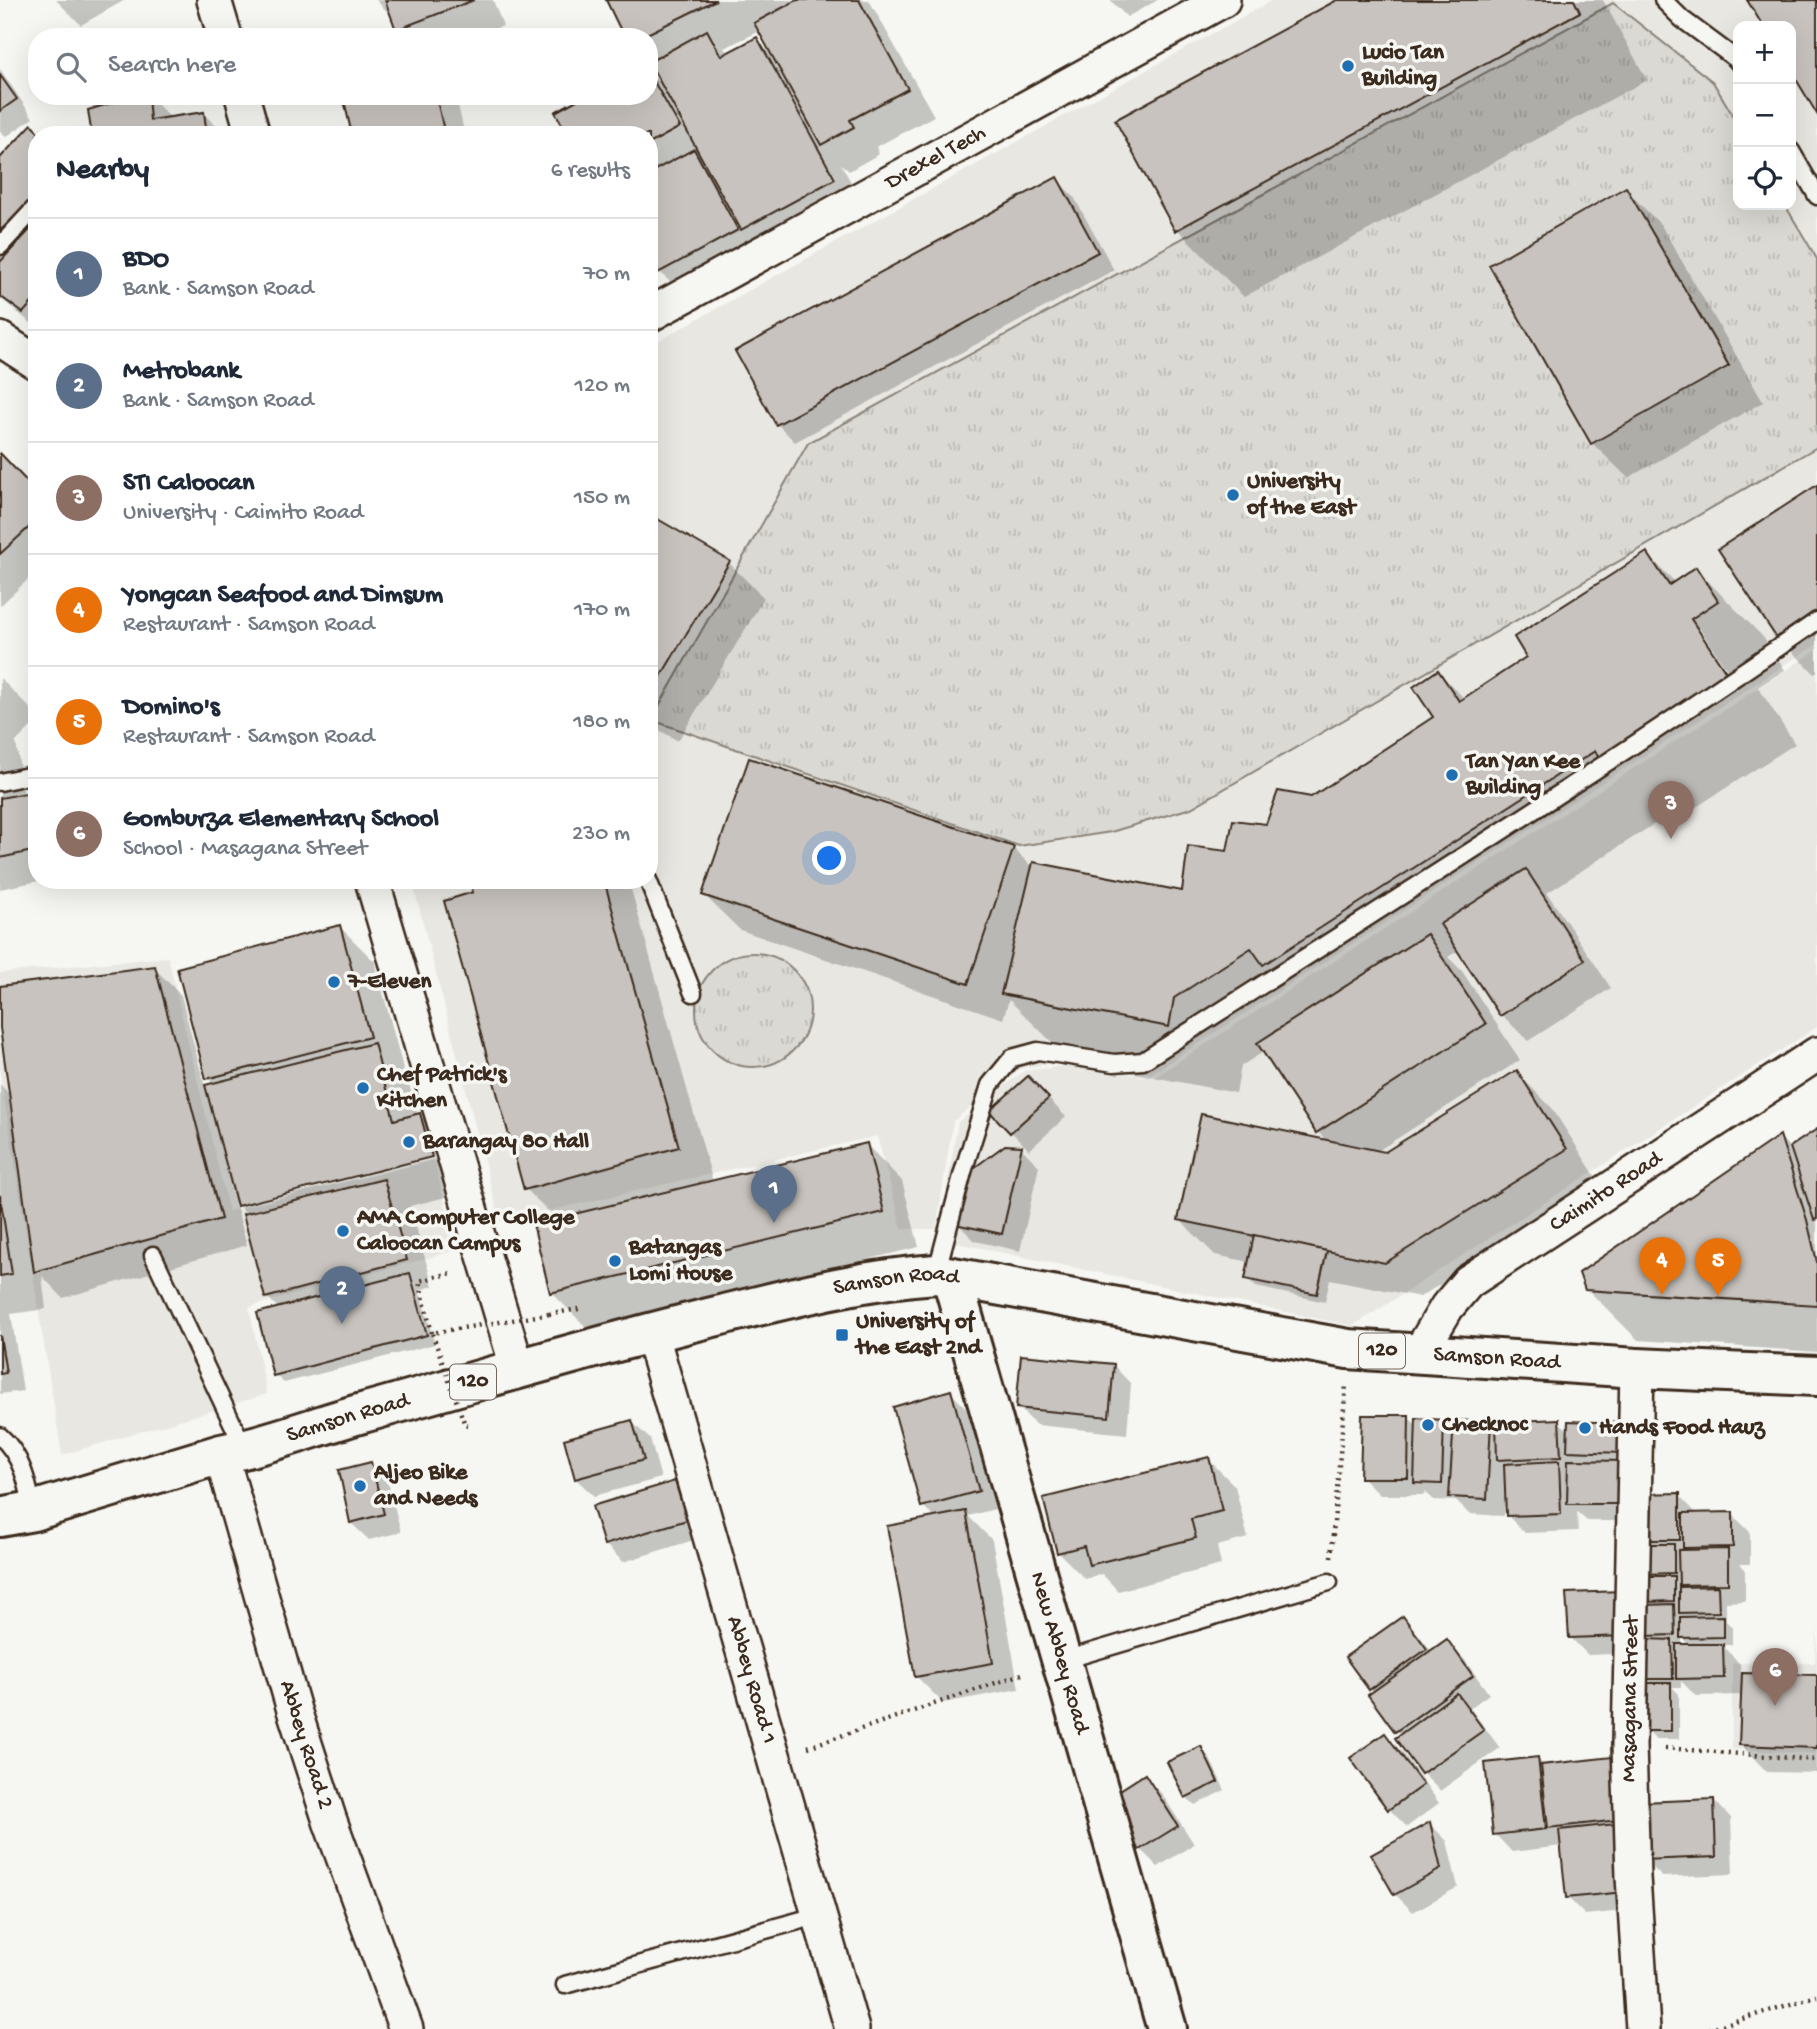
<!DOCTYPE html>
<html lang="en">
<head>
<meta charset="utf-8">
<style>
  :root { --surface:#fff; --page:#f2f2f3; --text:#1f2937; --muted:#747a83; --line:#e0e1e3; --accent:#111827 }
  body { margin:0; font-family:"Gochi Hand",sans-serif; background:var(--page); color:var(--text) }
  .controls { position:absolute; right:21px; top:21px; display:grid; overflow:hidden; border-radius:14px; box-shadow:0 7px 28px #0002 }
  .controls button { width:63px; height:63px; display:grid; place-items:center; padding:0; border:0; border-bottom:2px solid var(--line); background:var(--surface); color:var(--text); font:35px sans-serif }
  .you { position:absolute; left:830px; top:859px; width:24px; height:24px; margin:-18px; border:5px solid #fff; border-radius:50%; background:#1a73e8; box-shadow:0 0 0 10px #1a73e833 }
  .badge { display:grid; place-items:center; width:46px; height:46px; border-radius:50%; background:var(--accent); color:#fff; font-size:23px; font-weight:700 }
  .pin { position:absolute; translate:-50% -58px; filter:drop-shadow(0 2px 4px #0008) }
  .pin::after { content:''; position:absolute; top:37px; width:24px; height:21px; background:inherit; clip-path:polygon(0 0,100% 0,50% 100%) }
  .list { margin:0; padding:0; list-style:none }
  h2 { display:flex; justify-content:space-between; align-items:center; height:91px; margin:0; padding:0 28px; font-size:30px }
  h2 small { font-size:23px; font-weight:400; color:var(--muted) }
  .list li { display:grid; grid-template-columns:46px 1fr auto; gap:21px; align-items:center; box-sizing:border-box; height:112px; padding:0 28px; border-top:2px solid var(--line) }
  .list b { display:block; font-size:26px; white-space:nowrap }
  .list p { margin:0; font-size:23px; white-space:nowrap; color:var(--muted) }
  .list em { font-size:23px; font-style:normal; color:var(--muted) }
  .icon { flex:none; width:38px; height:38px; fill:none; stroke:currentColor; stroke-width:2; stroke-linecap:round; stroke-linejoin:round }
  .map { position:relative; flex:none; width:1817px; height:2029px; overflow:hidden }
  .search { position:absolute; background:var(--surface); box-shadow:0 7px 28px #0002; left:28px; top:28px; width:630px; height:77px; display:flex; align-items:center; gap:18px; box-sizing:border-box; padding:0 24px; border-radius:28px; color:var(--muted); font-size:26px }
  .panel { position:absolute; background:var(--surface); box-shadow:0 7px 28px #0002; left:28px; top:126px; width:630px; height:763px; border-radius:28px }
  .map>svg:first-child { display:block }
</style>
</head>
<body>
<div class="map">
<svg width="1817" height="2029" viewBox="0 0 1817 2029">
  <defs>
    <pattern id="grass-tufts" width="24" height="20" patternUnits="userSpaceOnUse" patternTransform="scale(1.75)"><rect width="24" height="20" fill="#dad9d3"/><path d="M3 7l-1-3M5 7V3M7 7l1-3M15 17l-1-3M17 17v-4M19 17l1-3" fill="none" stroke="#bcbab5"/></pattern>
  </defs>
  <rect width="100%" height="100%" fill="#f6f6f2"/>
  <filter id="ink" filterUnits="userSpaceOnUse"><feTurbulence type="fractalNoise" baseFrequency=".0143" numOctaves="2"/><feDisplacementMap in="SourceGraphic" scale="14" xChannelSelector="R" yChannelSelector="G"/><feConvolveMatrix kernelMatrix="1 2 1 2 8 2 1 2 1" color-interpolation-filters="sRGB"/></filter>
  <g filter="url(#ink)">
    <g fill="#e8e7e2" fill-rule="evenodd">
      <path d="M1273 0H1817V644L1151 1074 1076 1060 1021 1068 953 1121 936 1229H902L877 1136 500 1222 412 880H649V346ZM1738 26H1791V205H1738Z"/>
      <polygon points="1817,650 1817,1027 1353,1326 938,1239 958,1122 1024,1071 1076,1065 1153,1078"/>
      <polygon points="168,957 229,1211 434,1160 457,1250 249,1307 267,1394 62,1455 0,1073 0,973"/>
      <polygon points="1817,1627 1817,1754 1732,1749 1732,1663 1815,1663"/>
    </g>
    <g fill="url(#grass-tufts)" stroke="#8a8278" stroke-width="2">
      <polygon points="1613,3 1713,82 1738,124 1738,205 1785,205 1817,259 1817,447 1191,808 1111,832 1019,846 651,720 808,443"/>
      <circle cx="753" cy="1010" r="57"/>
    </g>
    <g fill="#0003" fill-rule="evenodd">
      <polygon points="56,0 125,0 81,25"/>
      <polygon points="376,0 493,0 503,26 474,37 405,37 398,29 393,18"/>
      <path d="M608 0H869L934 116 876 147 879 154 849 171 841 164 869 215 778 264 757 243 686 298 660 272 649 253V71L662 84 655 68 649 63V37H626ZM760 31 771 54 756 39 729 54 724 48Z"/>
      <polygon points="1110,0 1158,0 1127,17"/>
      <polygon points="1340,0 1603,0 1647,80 1244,297 1177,229"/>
      <polygon points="0,69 33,118 6,137 0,131"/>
      <polygon points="141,96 149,96 172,119 204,114 225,135 71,135 93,131"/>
      <polygon points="345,96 453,96 457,101 465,135 354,135"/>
      <polygon points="32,126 41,135 37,135 37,328 0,298 0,160"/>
      <polygon points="1056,179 1074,197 1114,270 795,442 777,424"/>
      <polygon points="1626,190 1661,225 1763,402 1628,478 1592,443"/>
      <polygon points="0,455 37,493 37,571 0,606"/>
      <polygon points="1817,487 1817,672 1815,674 1779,639"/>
      <polygon points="649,516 729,563 764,598 678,741 649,724"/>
      <path d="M1647 554 1675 582 1696 569 1763 637 1785 670 1758 687 1795 744 1668 825 1662 819 1547 893 1611 988 1528 1041 1502 1015 1459 950 1448 957 1462 971 1520 1060 1376 1152 1386 1154 1517 1073 1552 1108 1601 1185 1420 1297 1330 1279 1325 1302 1256 1287 1247 1278 1250 1262 1215 1255 1180 1220 1328 1142 1318 1132 1265 1051 1241 1066 1236 1093 1071 1061 1009 1000 1003 1019 740 930 704 895 750 761 1014 849 1033 868 1183 894 1228 853 1436 717 1438 672 1465 699 1529 657ZM1696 629H1700L1735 682 1732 684Z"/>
      <polygon points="0,678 37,715 37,721 16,742 24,795 37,792 37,880 44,880 0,889"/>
      <polygon points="471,880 622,880 631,889 713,1182 867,1145 902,1181 919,1247 587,1328 551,1292 557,1220 526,1189"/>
      <path d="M340 927 375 962 404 1072 402 1073 408 1080 418 1116 420 1115 455 1151 466 1192 410 1206 433 1286 419 1290 435 1344 284 1383 275 1375 279 1309 267 1297 248 1215 235 1202 247 1245 63 1298 42 1276 46 1309 11 1314 23 1391 0 1394V1084L11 1096 0 1015V988L154 968 181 995 205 1087 214 1084 208 1078ZM440 1153 441 1157 260 1202V1198Z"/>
      <polygon points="1046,1096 1066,1117 1029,1150 991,1111"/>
      <polygon points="1817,1131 1817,1352 1638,1340 1587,1289 1780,1137 1791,1149"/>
      <polygon points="1021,1148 1039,1166 1020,1251 975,1241 957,1223"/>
      <polygon points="1114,1366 1131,1384 1127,1434 1036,1425 1018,1407"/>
      <polygon points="950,1392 968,1410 995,1509 968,1516 992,1540 1019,1689 943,1703 916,1676 936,1519 923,1506"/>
      <path d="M1408 1417 1418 1427 1443 1421 1455 1433 1490 1424 1498 1432 1558 1421 1570 1432 1624 1424 1642 1495H1679L1697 1514H1732L1750 1532V1564H1740L1745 1569V1601L1726 1602V1621L1732 1627V1645H1722L1740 1664 1741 1675 1817 1677V1773L1767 1772 1741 1745 1743 1695 1696 1696 1681 1681V1687H1672L1679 1694V1739H1656L1647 1730 1654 1685 1648 1679 1653 1641 1647 1635 1652 1606 1647 1601 1641 1521H1587L1577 1512 1578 1531 1525 1533 1507 1515V1506H1504V1516L1469 1514 1456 1501 1434 1500 1425 1492V1495H1380L1362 1477ZM1682 1638 1690 1646H1682Z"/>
      <polygon points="632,1422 650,1439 661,1478 594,1496 576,1479"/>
      <polygon points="1208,1459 1235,1486 1248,1538 1217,1546 1221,1565 1118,1591 1102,1574 1085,1579 1058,1552"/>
      <polygon points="370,1464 388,1482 401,1532 369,1540 351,1523"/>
      <polygon points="674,1483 692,1500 703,1537 623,1562 605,1544"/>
      <polygon points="1568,1595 1642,1653 1588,1655 1570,1637"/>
      <polygon points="1403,1618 1420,1636 1432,1652 1446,1641 1464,1659 1489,1694 1470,1708 1500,1748 1440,1791 1422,1773 1397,1739 1401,1735 1397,1731 1374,1693 1348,1657"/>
      <polygon points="1385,1735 1403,1753 1439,1803 1407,1827 1389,1809"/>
      <polygon points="1200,1748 1209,1757 1225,1790 1195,1805 1186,1797"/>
      <polygon points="1538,1759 1545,1767 1642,1804 1714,1800 1731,1818 1733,1874 1662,1877 1644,1859 1641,1909 1585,1915 1568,1898 1562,1846 1512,1852 1495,1834"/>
      <polygon points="1144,1777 1162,1794 1194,1844 1158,1867 1140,1849"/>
      <polygon points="1430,1824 1447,1841 1458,1887 1413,1912 1395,1894"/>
    </g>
    <g fill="#c8c3be" stroke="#3b2a1e" stroke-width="2">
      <polygon points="385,0 474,0 396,30"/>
      <polygon points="606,0 716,0 641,37 624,37"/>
      <polygon points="797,0 859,0 908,89 850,120 854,127 821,145 754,23"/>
      <polygon points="1337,0 1574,0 1580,12 1175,231 1115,120"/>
      <polygon points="1747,0 1817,0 1817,114 1791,71 1791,26 1763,26"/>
      <polygon points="707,30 721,56 757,37 835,179 741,230 649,62"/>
      <polygon points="649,73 680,127 649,144 649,135 568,135 555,112 584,96 649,96"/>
      <polygon points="0,75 17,99 0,111"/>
      <polygon points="135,96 148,96 150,120 204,112 207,135 60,135 91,130 88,110"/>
      <polygon points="343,96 436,96 445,135 352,135"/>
      <polygon points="32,124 40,135 37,135 37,194 0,231 0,158"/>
      <polygon points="562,128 566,135 549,135"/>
      <polygon points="694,149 738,230 658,273 649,256 649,173"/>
      <polygon points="1057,177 1098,252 776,425 735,351"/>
      <polygon points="1626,187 1729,366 1591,444 1489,265"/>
      <polygon points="37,222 37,297 23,313 0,296 0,262"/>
      <polygon points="0,453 37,492 37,520 0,554"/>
      <polygon points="1817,485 1817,614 1778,640 1718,549"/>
      <polygon points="649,514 730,561 649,696"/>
      <polygon points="1647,552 1669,585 1696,567 1718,601 1691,619 1728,675 1599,758 1595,751 1263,965 1251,948 1174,998 1169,1027 1001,994 1033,862 1182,891 1188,846 1227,851 1233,820 1266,824 1278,791 1311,797 1433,717 1413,687 1438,670 1459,701 1526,657 1514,637"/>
      <polygon points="749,758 1014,847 968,984 702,895"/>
      <polygon points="37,791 37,850 0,858 0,798"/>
      <polygon points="1526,869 1585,960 1500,1016 1440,924"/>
      <polygon points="469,880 604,880 679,1147 524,1190 444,901 473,892"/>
      <polygon points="340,925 370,1037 206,1079 177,968"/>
      <polygon points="1427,934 1486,1024 1316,1133 1257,1043"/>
      <polygon points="155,966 221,1219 34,1272 0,1028 0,986"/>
      <polygon points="374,1043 394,1120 420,1113 432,1157 237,1206 205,1085"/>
      <polygon points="1517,1070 1567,1149 1385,1263 1178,1220 1201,1114 1385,1152"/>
      <polygon points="1028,1076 1049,1098 1010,1133 989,1111"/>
      <polygon points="1817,1129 1817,1219 1814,1220 1790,1147"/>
      <polygon points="1780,1135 1807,1220 1817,1262 1817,1305 1585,1290 1579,1273"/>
      <polygon points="867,1143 884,1212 550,1293 533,1224"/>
      <polygon points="1005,1145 1022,1146 1002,1234 955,1224 963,1176"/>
      <polygon points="384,1179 407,1260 265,1298 243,1214"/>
      <polygon points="0,1195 12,1274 0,1276"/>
      <polygon points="1254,1235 1327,1251 1317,1294 1245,1279"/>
      <polygon points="410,1273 427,1335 273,1376 257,1313"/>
      <polygon points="0,1335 6,1373 0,1374"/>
      <polygon points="1021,1355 1114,1364 1109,1417 1016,1408"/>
      <polygon points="951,1390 979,1491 921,1507 893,1407"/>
      <polygon points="1362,1415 1409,1415 1408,1478 1360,1478"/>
      <polygon points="1416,1418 1444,1420 1442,1484 1414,1483"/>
      <polygon points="1559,1419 1561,1457 1497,1460 1496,1422"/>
      <polygon points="632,1420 644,1460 575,1479 564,1439"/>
      <polygon points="1454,1420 1491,1422 1487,1499 1449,1497"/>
      <polygon points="1568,1421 1624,1423 1623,1453 1567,1451"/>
      <polygon points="1209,1457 1222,1511 1191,1519 1196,1538 1089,1565 1084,1546 1057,1553 1043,1498"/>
      <polygon points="1568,1460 1625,1461 1624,1504 1567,1504"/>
      <polygon points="1559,1461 1561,1514 1506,1516 1504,1464"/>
      <polygon points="371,1462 384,1514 350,1523 339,1470"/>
      <polygon points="675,1481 687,1520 604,1545 592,1506"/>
      <polygon points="1680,1493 1680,1540 1640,1540 1639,1494"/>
      <polygon points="966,1511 993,1663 915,1677 887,1526"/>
      <polygon points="1733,1512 1733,1547 1683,1548 1683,1513"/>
      <polygon points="1643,1544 1674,1544 1674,1573 1644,1574"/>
      <polygon points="1728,1549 1728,1584 1679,1585 1678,1550"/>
      <polygon points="1644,1576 1674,1576 1674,1601 1645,1602"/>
      <polygon points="1718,1586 1719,1612 1679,1613 1679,1587"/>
      <polygon points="1623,1591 1625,1636 1569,1638 1566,1593"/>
      <polygon points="1674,1604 1675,1635 1645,1636 1645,1605"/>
      <polygon points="1403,1616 1427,1649 1369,1690 1345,1657"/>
      <polygon points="1724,1616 1724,1637 1680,1638 1680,1617"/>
      <polygon points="1447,1639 1473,1676 1395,1732 1368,1695"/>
      <polygon points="1646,1639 1672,1640 1673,1679 1646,1679"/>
      <polygon points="1676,1644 1723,1644 1724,1678 1676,1679"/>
      <polygon points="1742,1673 1817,1675 1817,1748 1739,1745"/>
      <rect x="1645" y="1683" width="26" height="48"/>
      <polygon points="1457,1693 1484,1730 1421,1774 1395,1738"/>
      <polygon points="1385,1733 1423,1785 1388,1810 1350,1758"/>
      <polygon points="1201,1746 1218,1782 1185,1798 1167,1762"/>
      <polygon points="1621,1756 1628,1819 1548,1828 1541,1765"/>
      <polygon points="1538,1757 1546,1829 1493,1835 1485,1763"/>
      <polygon points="1145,1774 1178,1826 1139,1850 1130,1837 1117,1792"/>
      <polygon points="1714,1799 1716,1857 1643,1860 1641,1802"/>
      <polygon points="1430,1822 1441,1869 1394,1895 1371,1855"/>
      <polygon points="1616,1824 1624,1892 1566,1898 1559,1830"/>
    </g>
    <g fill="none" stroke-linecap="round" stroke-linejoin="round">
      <g stroke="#3b2a1e" stroke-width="21">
        <g id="lane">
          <polyline points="1663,0 1682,19 1736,59 1738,62"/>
          <polyline points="1791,151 1817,196"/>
          <polyline points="0,246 37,206"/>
          <polyline points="0,782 37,774"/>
          <polyline points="648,880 693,993"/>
          <polyline points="153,1255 245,1450"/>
          <path d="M936 1274 963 1172 990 1085 1012 1058 1038 1051 1114 1063 1143 1061C1369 916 1596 774 1817 621"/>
          <path d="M0 1436C22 1455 28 1484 33 1511"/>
          <polyline points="1061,1661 1329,1582"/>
          <polyline points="565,1985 820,1915"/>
        </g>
      </g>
      <g stroke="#3b2a1e" stroke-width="38">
        <g id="street">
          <polyline points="214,0 225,37"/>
          <polyline points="242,96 253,135"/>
          <path id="s1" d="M649 315 1223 0"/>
          <polyline points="0,339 37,363"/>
          <polyline points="372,880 518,1370"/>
          <path id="s2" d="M651 1332 852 2029"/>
          <path id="s3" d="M1419 1354 1447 1307 1468 1282 1817 1054"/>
          <polyline points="1637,1368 1629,1745 1633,1877 1643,2029"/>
          <path id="s4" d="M221 1454 294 1710 330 1821 406 2029"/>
        </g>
      </g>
      <g stroke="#3b2a1e" stroke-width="44">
        <g id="secondary">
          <path id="s5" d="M952 1278 1167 2029"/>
        </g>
      </g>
      <g stroke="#3b2a1e" stroke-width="44">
        <g id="highway">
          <path id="s6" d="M0 1517 33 1511 221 1454C268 1445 313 1427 359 1414 478 1381 597 1345 717 1316 790 1298 862 1279 936 1274L1348 1349 1637 1368 1817 1376"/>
        </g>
      </g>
      <g stroke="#3b2a1e" stroke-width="4.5" stroke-dasharray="2 5" stroke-linecap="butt">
        <polyline points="549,1314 579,1309"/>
        <polyline points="432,1333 419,1281 452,1273"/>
        <polyline points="1331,1557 1346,1385"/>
        <polyline points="808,1747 1025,1673"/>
        <polyline points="1665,1748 1817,1760"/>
        <polyline points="1709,2029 1817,1996"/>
      </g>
      <use href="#lane" stroke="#f6f6f2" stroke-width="16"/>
      <use href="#street" stroke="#f6f6f2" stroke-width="33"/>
      <use href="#secondary" stroke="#f6f6f2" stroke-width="38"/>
      <use href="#highway" stroke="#f6f6f2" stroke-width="38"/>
      <polyline stroke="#3b2a1e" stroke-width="4.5" stroke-dasharray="2 5" stroke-linecap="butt" points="468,1425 465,1425 432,1333 549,1314"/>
    </g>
  </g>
  <g fill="#1f6fb2" stroke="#f6f6f2" stroke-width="2.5">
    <circle cx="1348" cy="66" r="7"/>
    <circle cx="1233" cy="495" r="7"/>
    <circle cx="1452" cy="775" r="7"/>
    <circle cx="334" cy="982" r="7"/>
    <circle cx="363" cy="1088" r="7"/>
    <circle cx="409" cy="1142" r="7"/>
    <circle cx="343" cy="1231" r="7"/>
    <circle cx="615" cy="1261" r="7"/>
    <rect x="835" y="1328" width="14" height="14" rx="3.5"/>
    <circle cx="1428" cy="1425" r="7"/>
    <circle cx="1585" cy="1428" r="7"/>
    <circle cx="360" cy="1486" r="7"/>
  </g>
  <g text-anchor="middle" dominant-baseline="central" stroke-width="7" stroke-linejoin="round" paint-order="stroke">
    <g fill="#f6f6f2" stroke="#73675e" stroke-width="2">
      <rect x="1359" y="1333.5" width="46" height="35" rx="5"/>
      <rect x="450" y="1364.5" width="46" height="35" rx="5"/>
    </g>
    <g font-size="21" font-weight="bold" fill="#3b2a1e">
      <text x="1382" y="1351">120</text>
      <text x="473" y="1382">120</text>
    </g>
    <g font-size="23" font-weight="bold" fill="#3b2a1e" stroke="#f6f6f2" text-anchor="start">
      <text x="1362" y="53">Lucio Tan<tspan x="1362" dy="26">Building</tspan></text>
      <text x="1247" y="482">University<tspan x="1247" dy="26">of the East</tspan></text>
      <text x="1466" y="762">Tan Yan Kee<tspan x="1466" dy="26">Building</tspan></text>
      <text x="348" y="982">7-Eleven</text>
      <text x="377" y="1075">Chef Patrick's<tspan x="377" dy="26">Kitchen</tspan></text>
      <text x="423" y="1142">Barangay 80 Hall</text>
      <text x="357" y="1218">AMA Computer College<tspan x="357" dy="26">Caloocan Campus</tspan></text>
      <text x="629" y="1248">Batangas<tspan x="629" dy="26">Lomi House</tspan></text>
      <text x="856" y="1322">University of<tspan x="856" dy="26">the East 2nd</tspan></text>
      <text x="1442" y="1425">Checknoc</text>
      <text x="1599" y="1428">Hands Food Hauz</text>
      <text x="374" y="1473">Aljeo Bike<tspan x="374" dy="26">and Needs</tspan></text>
    </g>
    <g font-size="23" fill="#3b2a1e" stroke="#f6f6f2">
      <text stroke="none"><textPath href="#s1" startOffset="327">Drexel Tech</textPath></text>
      <text stroke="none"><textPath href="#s3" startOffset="252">Caimito Road</textPath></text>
      <text stroke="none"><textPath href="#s6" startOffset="928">Samson Road</textPath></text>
      <text stroke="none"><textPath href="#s6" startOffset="1536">Samson Road</textPath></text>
      <text stroke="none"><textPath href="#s6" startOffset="362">Samson Road</textPath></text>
      <text stroke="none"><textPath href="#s5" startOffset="390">New Abbey Road</textPath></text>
      <text stroke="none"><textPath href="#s2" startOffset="362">Abbey Road 1</textPath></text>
      <text transform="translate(1631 1699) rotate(-89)">Masagana Street</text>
      <text stroke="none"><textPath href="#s4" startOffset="303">Abbey Road 2</textPath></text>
    </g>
  </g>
</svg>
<div class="controls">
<button>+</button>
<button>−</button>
<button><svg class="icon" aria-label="locate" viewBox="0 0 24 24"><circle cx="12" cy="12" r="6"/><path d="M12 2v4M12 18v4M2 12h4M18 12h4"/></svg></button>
</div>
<div class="you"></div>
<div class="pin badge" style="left:774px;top:1223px;background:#5c6f8a">1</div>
<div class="pin badge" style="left:342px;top:1324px;background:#5c6f8a">2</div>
<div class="pin badge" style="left:1671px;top:839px;background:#8d6e63">3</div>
<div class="pin badge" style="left:1662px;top:1295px;background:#e8710a">4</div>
<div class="pin badge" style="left:1718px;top:1296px;background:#e8710a">5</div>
<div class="pin badge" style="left:1775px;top:1706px;background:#8d6e63">6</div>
<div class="search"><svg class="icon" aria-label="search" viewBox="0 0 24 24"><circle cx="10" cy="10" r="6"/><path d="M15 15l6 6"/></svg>Search here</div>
<section class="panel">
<h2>Nearby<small>6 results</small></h2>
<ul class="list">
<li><span class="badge" style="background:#5c6f8a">1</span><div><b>BDO</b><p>Bank · Samson Road</p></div><em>70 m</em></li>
<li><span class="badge" style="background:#5c6f8a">2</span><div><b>Metrobank</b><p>Bank · Samson Road</p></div><em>120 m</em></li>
<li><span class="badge" style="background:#8d6e63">3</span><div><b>STI Caloocan</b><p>University · Caimito Road</p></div><em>150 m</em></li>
<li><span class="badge" style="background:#e8710a">4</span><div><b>Yongcan Seafood and Dimsum</b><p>Restaurant · Samson Road</p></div><em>170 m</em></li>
<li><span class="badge" style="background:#e8710a">5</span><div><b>Domino's</b><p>Restaurant · Samson Road</p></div><em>180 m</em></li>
<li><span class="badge" style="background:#8d6e63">6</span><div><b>Gomburza Elementary School</b><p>School · Masagana Street</p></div><em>230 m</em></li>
</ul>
</section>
</div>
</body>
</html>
